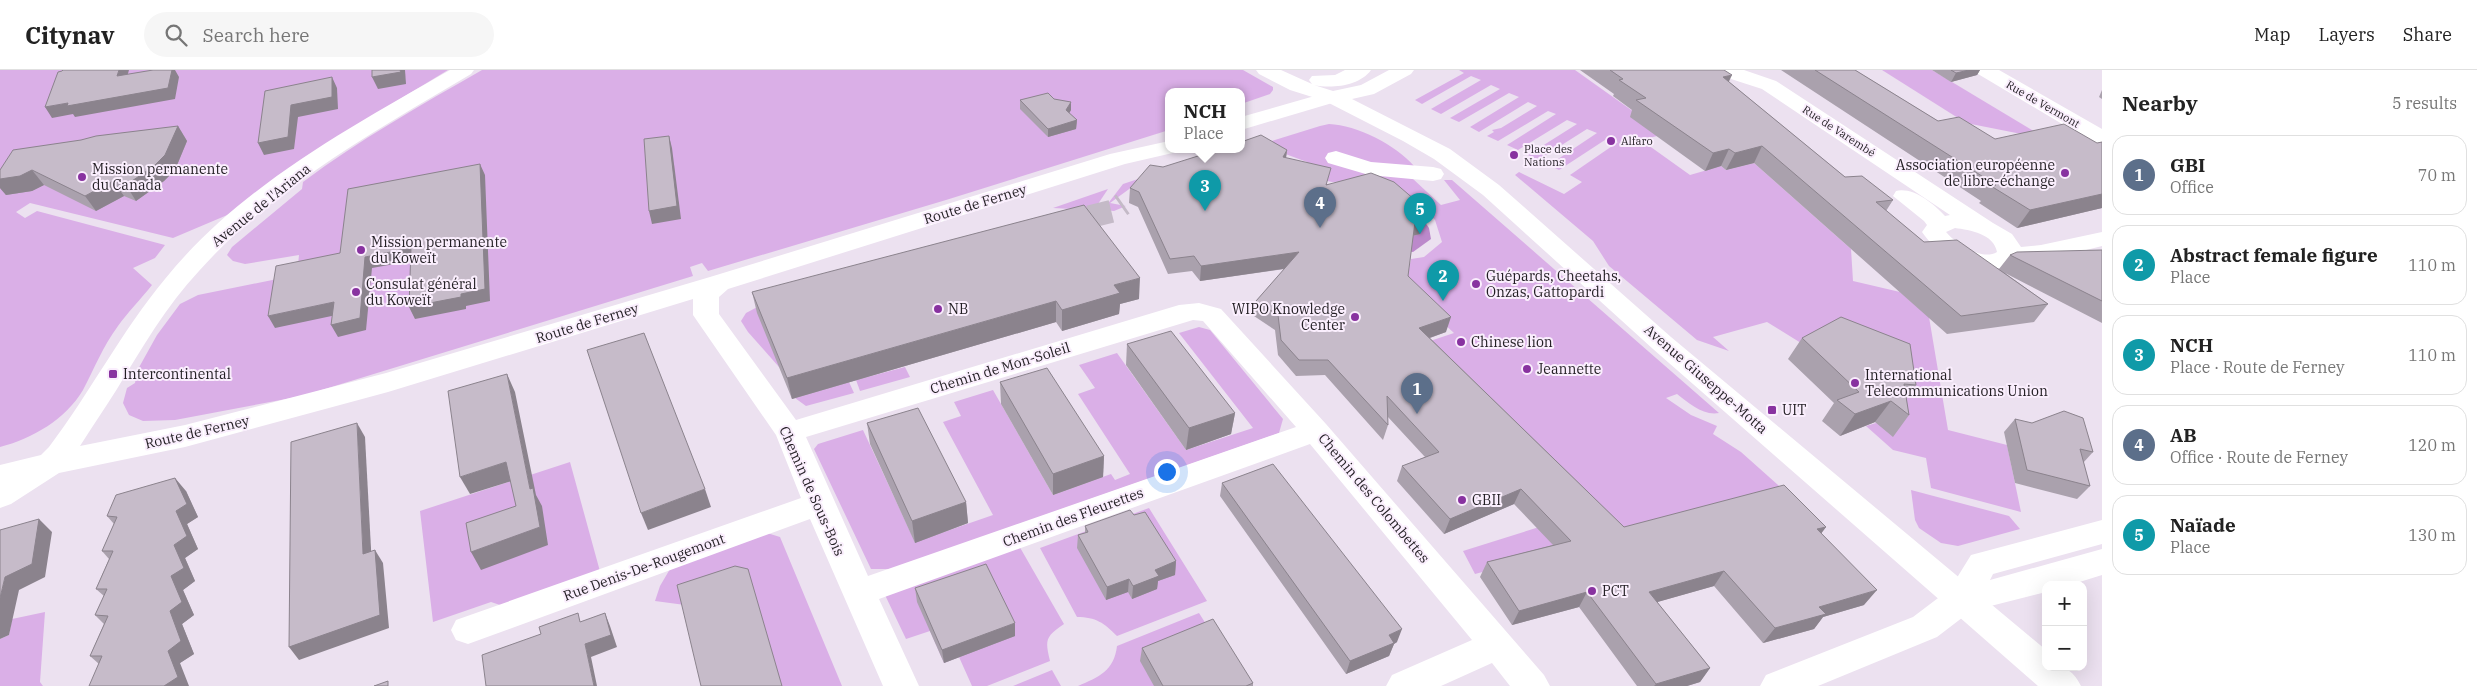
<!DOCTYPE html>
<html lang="en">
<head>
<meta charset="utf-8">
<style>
  :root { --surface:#fff; --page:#f6f6f6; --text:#222; --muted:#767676; --line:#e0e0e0; --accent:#b45309 }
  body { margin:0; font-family:"IBM Plex Serif",serif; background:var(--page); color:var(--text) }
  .controls { position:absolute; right:15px; bottom:15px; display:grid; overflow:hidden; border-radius:10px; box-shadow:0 5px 20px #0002 }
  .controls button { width:45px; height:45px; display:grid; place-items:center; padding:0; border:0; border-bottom:1px solid var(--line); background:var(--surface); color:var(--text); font:25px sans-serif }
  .you { position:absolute; left:1166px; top:401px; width:18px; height:18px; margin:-12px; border:4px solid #fff; border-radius:50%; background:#1a73e8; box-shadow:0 0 0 8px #1a73e833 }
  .badge { display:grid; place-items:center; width:32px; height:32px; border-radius:50%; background:var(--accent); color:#fff; font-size:16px; font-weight:700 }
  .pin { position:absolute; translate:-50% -41px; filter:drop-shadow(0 1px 2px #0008) }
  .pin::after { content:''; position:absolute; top:26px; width:18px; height:15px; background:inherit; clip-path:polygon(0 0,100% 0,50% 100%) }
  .popup { position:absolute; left:1165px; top:18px; width:80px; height:65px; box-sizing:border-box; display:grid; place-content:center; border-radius:10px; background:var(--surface); filter:drop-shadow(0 1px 4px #0005); font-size:16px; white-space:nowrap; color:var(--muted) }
  .popup b { font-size:19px; color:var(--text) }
  .popup::after { content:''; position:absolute; left:50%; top:100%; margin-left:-10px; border:10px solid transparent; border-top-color:var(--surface) }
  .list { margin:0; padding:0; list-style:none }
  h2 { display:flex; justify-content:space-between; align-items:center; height:65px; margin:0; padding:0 20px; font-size:21px }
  h2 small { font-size:16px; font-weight:400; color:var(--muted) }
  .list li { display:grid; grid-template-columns:32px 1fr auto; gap:15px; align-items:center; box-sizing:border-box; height:80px; margin:0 10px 10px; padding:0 10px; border:1px solid var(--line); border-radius:15px }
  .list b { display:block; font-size:19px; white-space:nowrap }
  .list p { margin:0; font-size:16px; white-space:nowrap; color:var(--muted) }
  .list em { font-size:16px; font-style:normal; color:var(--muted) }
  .icon { flex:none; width:28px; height:28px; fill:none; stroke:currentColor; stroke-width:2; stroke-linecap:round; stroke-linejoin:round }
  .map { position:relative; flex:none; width:2102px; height:616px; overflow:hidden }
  header { display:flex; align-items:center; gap:30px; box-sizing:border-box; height:70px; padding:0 25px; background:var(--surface); border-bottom:1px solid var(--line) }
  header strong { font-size:24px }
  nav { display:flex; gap:28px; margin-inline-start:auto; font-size:18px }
  .search { width:350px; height:45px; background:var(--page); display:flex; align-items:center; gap:12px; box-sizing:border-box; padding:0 18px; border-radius:28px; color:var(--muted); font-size:19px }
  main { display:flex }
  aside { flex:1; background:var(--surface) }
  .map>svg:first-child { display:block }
</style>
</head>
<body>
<header>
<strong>Citynav</strong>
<div class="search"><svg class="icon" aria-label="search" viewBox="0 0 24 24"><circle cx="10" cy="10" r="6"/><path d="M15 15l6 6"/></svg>Search here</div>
<nav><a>Map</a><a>Layers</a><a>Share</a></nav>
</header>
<main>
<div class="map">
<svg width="2102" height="616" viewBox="0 0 2102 616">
  <rect width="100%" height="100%" fill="#ece1f0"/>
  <g fill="#daafe7">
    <path d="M0 0H448L326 74 232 143 173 168 30 133 16 142 25 148 37 141 165 175 155 188 133 198 152 215C141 229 128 242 118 256 103 276 94 299 83 320 66 349 32 369 0 377Z"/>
    <path d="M482 0H1243L1273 17V20L1270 24 1241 34V22H1169V60L946 130 708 201 702 193 690 197 693 206 302 326 175 350 143 351 129 345 123 333 127 318 135 313 137 301 157 265 180 234 198 225 297 205 299 185 245 194 233 191 227 185 232 177 302 119 303 112C359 70 421 35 482 0Z"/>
    <polygon points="1459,0 1575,0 1665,64 1641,70 1690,105 1721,96 1726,100 1754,93 1851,179 1853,211 1900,222 1929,247 1948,360 2007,375 2021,442 1931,418 1926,388 1893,380 1866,356 1876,353 1809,278 1767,252 1713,267 1729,281 1697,270 1609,196 1593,171 1515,105 1519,102 1564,124 1582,112 1570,105 1618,72 1608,68 1559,100 1549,95 1597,63 1587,59 1538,90 1528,85 1577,54 1567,50 1518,80 1507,75 1556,44 1548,41 1498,71 1487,66 1494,62 1492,60 1501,58 1537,36 1528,32 1479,62 1470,57 1519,27 1509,23 1459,52 1450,48 1500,19 1491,15 1441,44 1431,39 1481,10 1471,6 1422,34 1415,30 1464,3"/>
    <polygon points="1882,0 1932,0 2047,69 1966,53"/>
    <path d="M1329 54C1357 55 1396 75 1414 96L1412 108 1441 135 1460 130 1444 110H1452L1719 343C1703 346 1689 333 1677 324L1666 328 1691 345 1717 356 1713 364 1741 382 1786 422 1475 504 1463 481 1552 453 1406 279 1454 263 1405 218 1411 189 1424 187 1442 172 1435 150 1419 132 1392 114 1366 111 1332 112 1309 107 1310 94 1307 92 1261 75 1175 101 1320 56Z"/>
    <polygon points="1147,106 1110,133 1126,136 1114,141 1103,140 1123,114"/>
    <polygon points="1108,119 1098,134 1089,140 1053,138"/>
    <polygon points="780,225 779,297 748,262 741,251 746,243"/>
    <polygon points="1199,257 1210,260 1283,349 1279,363 891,499 871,499 814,379 818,374 863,360 915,472 993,445 943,352 961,346 954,332 993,320 1053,425 1111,404 1115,410 1130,404 1078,324 1095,318 1079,295 1117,283 1186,380 1253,358 1179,263"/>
    <polygon points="905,297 910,307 860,321 856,310"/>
    <polygon points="849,312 854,323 806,336 795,328"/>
    <polygon points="570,392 601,505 509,538 491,532 433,552 420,441"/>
    <polygon points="1911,420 2009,446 2020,459 1958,476 1941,473 1919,458 1915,450"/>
    <path d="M1149 438 1207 531 1117 566C1104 553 1096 547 1077 547L1040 478Z"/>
    <polygon points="767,463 780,467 842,616 782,616 685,535 655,531 660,516 670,499"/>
    <path d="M1018 474 1064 554C1045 567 1045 570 1050 591L987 616H972L959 587 944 593 930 561 906 569 885 525Z"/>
    <polygon points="45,542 40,612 43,616 0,616 0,569 9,565 12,549"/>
    <path d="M1199 543 1211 562 1154 616H1078C1099 607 1114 601 1117 576Z"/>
    <polygon points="1052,600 1061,616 1013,616"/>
  </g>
  <polygon fill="#bc89cb" points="1413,135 1429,158 1431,169 1413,182 1399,180"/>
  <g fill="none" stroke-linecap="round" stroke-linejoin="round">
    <polyline stroke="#c4bac7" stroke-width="23" stroke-dasharray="23 11" stroke-linecap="butt" points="1056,155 1113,141 1123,134"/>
    <g fill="#fff" fill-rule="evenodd">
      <path d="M450 0H474L471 4C375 61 274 117 199 201 166 236 142 278 117 319 105 338 92 357 80 376L185 355 386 303 710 207 1110 84 1169 71V80H1178L1177 82 1125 94 728 219 719 227V244L796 350 1179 235 1199 233 1221 239 1326 354 1544 605 1550 616H1510L1492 593 1441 616H1386L1392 605 1472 570 1310 374 879 529 919 616H883L810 449 468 574 456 570 451 560 456 550 801 428 776 365 693 245V229L388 322 185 377 59 403 11 434 0 438V395L41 385 49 377C90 323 121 262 165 209 239 117 349 58 450 0ZM1193 250 1203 251 1296 357 868 506 806 367Z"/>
      <path d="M1720 0H1744L1776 11 1993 153 2012 164 2021 177 2041 175 2102 162V176C2082 181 2062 187 2042 190 2034 192 2023 190 2015 192 2008 195 2001 198 1994 199 1965 203 1937 184 1922 162L1927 155 1924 151 1893 126 1896 121C1913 117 1933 133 1945 146L1950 145 1762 19 1731 9ZM1955 158C1970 160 1994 164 1997 182 1982 191 1956 174 1946 162Z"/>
      <polygon points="1975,0 1999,0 2102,59 2102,74 2094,73 1978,4"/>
      <polygon points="1332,21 1339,23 1342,27 1339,31 1241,60 1241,47"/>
      <polygon points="1336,81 1371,92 1433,97 1441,99 1444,104 1441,109 1433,111 1369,105 1328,93 1325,88 1328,83"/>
      <polygon points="2102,450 2102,474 1993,504 1990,510 2102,479 2102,505 2070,515 2046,515 2046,522 1971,541 1937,567 1818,616 1760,616 1766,605 1913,547 1950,519 1971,485"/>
    </g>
    <path fill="#fff" fill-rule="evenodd" d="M1256 0H1281L1312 14 1309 10 1312 6 1335 5 1345 0H1371C1360 16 1331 19 1314 15L1333 21 1361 15 1389 0H1414L1411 4 1374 24 1352 29 1450 79 1499 115 1671 267 2046 580V597C2064 597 2072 598 2081 616H2038L1653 279 1483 125 1434 89 1403 71 1325 31 1290 20 1259 4Z"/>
  </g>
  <g fill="#aaa1ad">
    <polygon points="1580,0 1724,0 1729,12 1845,107 1893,130 1886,141 1924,172 1999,199 2010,185 2102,180 2102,253 2005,203 2048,234 2034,252 1947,264 1754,93 1726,100 1721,96 1705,101 1630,47 1632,40 1613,26 1614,24"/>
    <polygon points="1781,0 1855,0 1938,51 1995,69 2097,73 2102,72 2102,138 2017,158 1979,133 1981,131"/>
    <polygon points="1932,0 1980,0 1977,5 1951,12"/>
    <polygon points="2102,20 2102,29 2099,27"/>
    <polygon points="1054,29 1071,40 1069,43 1077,50 1076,59 1048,67 1020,39 1020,30"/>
    <polygon points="178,56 187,71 175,100 164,111 136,131 124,126 96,141 44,115 32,121 6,125 0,118 0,100"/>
    <polygon points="1287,80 1286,88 1327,114 1424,149 1420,164 1413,166 1408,206 1446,262 1430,268 1624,457 1826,457 1821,463 1864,535 1823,547 1814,559 1763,573 1714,516 1657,532 1710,598 1700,612 1687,616 1637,616 1579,537 1512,555 1480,507 1487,492 1553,475 1514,434 1444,464 1397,411 1402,396 1425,387 1388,347 1388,355 1383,370 1325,305 1296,306 1278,285 1275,260 1254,246 1256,231 1285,199 1200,211 1192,201 1168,204 1138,137 1129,133 1130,118"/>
    <polygon points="752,222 1139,229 1120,234 1119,244 1062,261 1056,252 792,329 757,243"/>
    <polygon points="1802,268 1916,315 1906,329 1909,345 1893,367 1875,352 1840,366 1822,351 1834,333 1788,289"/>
    <polygon points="1127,274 1235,343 1231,364 1186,380 1126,295"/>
    <polygon points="1000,312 1104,386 1103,407 1053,425 1001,334"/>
    <polygon points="2015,349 2093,382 2083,393 2090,416 2077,429 2015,413 2004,362"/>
    <polygon points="867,353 966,432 968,453 915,473 870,374"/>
    <polygon points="1222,413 1397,572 1394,574 1389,586 1346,604 1220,426"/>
    <polygon points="186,421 198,447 187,454 198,479 185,488 195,511 183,520 194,545 182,554 194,584 180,593 99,594 90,586 104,554 95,545 104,526 96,519 109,489 102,481 114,454 107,446"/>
    <polygon points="1134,445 1176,491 1175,505 1158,511 1157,519 1132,529 1128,522 1106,530 1077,478 1078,465 1085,463 1085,456"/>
    <polygon points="915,518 1015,566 944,593 917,532"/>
    <polygon points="1142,578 1253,613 1253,616 1154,616 1140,591"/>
  </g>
  <g fill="#8b838d">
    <polygon points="119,0 129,0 124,17 117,6"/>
    <polygon points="172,0 175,0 179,7 175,29 75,47 73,44 52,48 45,37 68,33"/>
    <polygon points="400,0 405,0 406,14 378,19 372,7"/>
    <polygon points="1969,0 1980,0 1977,5 1951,12 1956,3"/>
    <polygon points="1732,5 1724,22 1723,7"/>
    <polygon points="332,7 337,18 338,39 298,47 294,79 264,85 258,73 291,35"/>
    <polygon points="1071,32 1071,40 1066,49 1066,40"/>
    <polygon points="1077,50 1076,59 1048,67 1048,59"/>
    <polygon points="178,56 187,71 175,100 164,111 136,131 126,115"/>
    <polygon points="669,66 672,78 681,149 652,154 649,141"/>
    <polygon points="1762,76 1754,93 1726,100 1735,83"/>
    <polygon points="1729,79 1721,96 1705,101 1713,83"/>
    <polygon points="1287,80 1285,95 1283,87"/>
    <polygon points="480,94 485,105 490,231 466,236 466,239 415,249 409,237 461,224"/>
    <polygon points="32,100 44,115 32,121 6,125 0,118 0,109"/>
    <polygon points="113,111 124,126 96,141 85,126"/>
    <polygon points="2102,124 2102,138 2017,158 2030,140"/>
    <polygon points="1424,149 1420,164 1411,166 1415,152"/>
    <polygon points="411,178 417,190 372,198 366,260 338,267 331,255 365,187"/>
    <polygon points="1299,182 1296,197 1200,211 1201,196"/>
    <polygon points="1140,208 1139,229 1120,234 1119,244 1062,261 1062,240 1114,215"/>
    <polygon points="1056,231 1056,252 792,329 787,308"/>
    <polygon points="334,232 341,244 275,258 268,246"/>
    <polygon points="1451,247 1446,262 1415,273 1419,258"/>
    <polygon points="507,304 515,322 536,425 542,436 548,475 481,500 471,482 540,457 530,419"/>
    <polygon points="1891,331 1875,352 1840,366 1855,344"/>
    <polygon points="1235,343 1231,364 1186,380 1189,358"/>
    <polygon points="357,353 365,367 372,497 363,484"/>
    <polygon points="1104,386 1103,407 1053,425 1053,404"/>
    <polygon points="506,392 515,410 470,424 460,407"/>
    <polygon points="175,408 186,421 198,447 187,454 198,479 185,488 195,511 183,520 194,545 182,554 194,584 180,593 189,616 164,616 168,581 171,506 174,475 176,441"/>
    <polygon points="705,419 711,437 648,460 641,443"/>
    <polygon points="1521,419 1514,434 1444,464 1450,449"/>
    <polygon points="966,432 968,453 915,473 912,451"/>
    <polygon points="39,449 52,462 45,507 19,520 9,565 0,569 0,528 5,507"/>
    <polygon points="1826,457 1815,472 1817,459"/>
    <polygon points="375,480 383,493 389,558 299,590 289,577"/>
    <polygon points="1176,491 1175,505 1158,511 1157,519 1132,529 1133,516 1155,500"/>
    <polygon points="1724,501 1714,516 1640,537 1649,522"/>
    <polygon points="1129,509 1128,522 1106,530 1107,517"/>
    <polygon points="1877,520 1864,535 1823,547 1814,559 1763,573 1775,558 1819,537"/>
    <polygon points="1587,522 1579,537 1512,555 1519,541"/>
    <polygon points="605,543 610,556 617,577 591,587 597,616 594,616 585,574"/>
    <polygon points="1015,553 1015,566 944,593 942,580"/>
    <polygon points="1402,559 1397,572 1394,574 1389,586 1346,604 1350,591 1389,565"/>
    <polygon points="1710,598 1700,612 1687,616 1654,616 1656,614"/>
  </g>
  <g fill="#c6bbc9" stroke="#8b838d">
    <polygon points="63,0 119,0 117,6 153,0 172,0 168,18 67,36 68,33 45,37 58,2 62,1"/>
    <polygon points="372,0 400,0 401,2 372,7"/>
    <polygon points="1610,0 1724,0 1732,5 1723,7 1845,107 1862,106 1893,130 1876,132 1924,172 1957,170 2048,234 1961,246 1762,76 1735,83 1729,79 1713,83 1636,30 1646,28 1619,10 1623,9"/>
    <polygon points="1815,0 1855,0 1938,51 1959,47 1995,69 2064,54 2097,73 2102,72 2102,124 2030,140 1991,116 1996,115"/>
    <polygon points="1951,0 1969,0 1956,3"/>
    <polygon points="332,7 332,27 291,35 288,67 258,73 265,21"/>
    <polygon points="1048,23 1054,29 1071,32 1066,40 1077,50 1048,59 1020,30"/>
    <polygon points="178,56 165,85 154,96 126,115 113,111 85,126 32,100 20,106 0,109 0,100 13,80 81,70 96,66"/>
    <polygon points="1261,65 1287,80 1283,87 1331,98 1326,115 1371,103 1394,112 1415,130 1421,139 1424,149 1415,152 1408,206 1451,247 1419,258 1624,457 1784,415 1826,457 1817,459 1877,520 1819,537 1826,544 1775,558 1724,501 1649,522 1710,598 1656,614 1587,522 1519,541 1487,492 1571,471 1521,419 1450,449 1402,396 1439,382 1387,326 1388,355 1328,290 1299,290 1281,270 1278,245 1256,231 1299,182 1201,196 1194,186 1170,189 1139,122 1130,118 1150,95 1163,97 1217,80 1241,80 1241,72"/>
    <polygon points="669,66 677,136 649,141 644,69"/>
    <polygon points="480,94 485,219 461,224 461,227 409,237 411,178 365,187 360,248 331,255 334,232 268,246 276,196 340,183 348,119"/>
    <polygon points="1084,135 1140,208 1114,215 1120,223 1062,240 1056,231 787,308 752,222"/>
    <polygon points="2102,180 2102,231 2010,185 2017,182"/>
    <polygon points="1841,247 1910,274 1916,315 1904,314 1909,345 1891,331 1855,344 1837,330 1859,322 1802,268"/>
    <polygon points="1171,261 1235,343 1189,358 1127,274"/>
    <polygon points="644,263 705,419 641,443 587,280"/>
    <polygon points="1047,298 1104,386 1053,404 1000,312"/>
    <polygon points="507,304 530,419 533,418 540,457 471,482 466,453 516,436 506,392 460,407 448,321"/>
    <polygon points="918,338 966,432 912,451 867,353"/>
    <polygon points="2064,341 2083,348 2093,382 2080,379 2090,416 2027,400 2015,349 2032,353"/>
    <polygon points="357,353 363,484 375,480 380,545 289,577 291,372"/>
    <polygon points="1273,394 1402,559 1389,565 1394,573 1350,591 1222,413"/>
    <polygon points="175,408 187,434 176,441 187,466 174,475 184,498 171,506 182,532 170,541 181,571 168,581 178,607 164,616 89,616 102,586 90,586 108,546 95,545 107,519 96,519 113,481 102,481 117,447 107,446 116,425"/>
    <polygon points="1130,440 1134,445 1145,442 1176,491 1155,500 1159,506 1133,516 1129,509 1107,517 1078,465 1088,462 1085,456"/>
    <polygon points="39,449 32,494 5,507 0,528 0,460"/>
    <polygon points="986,494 1015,553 942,580 915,518"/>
    <polygon points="735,496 748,499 782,616 701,616 677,515"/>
    <polygon points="578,543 580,552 605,543 611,565 585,574 594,616 486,616 482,585 541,564 539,557"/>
    <polygon points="1213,549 1253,613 1246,616 1163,616 1142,578"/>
    <polygon points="388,611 388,616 374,616"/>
  </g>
  <g fill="#8832a0" stroke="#faeefd" stroke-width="2">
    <circle cx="1611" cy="71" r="5"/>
    <circle cx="1514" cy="85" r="5"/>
    <circle cx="2065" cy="103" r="5"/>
    <circle cx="82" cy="107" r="5"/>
    <circle cx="361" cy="180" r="5"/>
    <circle cx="1476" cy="214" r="5"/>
    <circle cx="356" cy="222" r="5"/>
    <circle cx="938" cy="239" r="5"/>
    <circle cx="1355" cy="247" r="5"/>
    <circle cx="1461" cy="272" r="5"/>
    <circle cx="1527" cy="299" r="5"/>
    <rect x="108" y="299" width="10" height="10" rx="2.5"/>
    <circle cx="1855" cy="313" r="5"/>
    <rect x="1767" y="335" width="10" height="10" rx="2.5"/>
    <circle cx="1462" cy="430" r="5"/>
    <circle cx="1592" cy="521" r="5"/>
  </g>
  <g text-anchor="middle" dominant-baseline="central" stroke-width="4" stroke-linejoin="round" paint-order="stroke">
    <g font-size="11" fill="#221e23" stroke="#faeefd">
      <text transform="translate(2043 34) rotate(30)">Rue de Vermont</text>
      <text transform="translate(1839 61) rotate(33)">Rue de Varembé</text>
    </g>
    <g font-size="11" fill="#221e23" stroke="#faeefd" text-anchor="start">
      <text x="1621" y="71">Alfaro</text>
      <text x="1524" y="79">Place des<tspan x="1524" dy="13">Nations</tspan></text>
    </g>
    <g font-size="14" fill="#221e23" stroke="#faeefd" text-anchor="start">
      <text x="2055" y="95" text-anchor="end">Association européenne<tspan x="2055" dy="16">de libre-échange</tspan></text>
      <text x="92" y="99">Mission permanente<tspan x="92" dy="16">du Canada</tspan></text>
      <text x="371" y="172">Mission permanente<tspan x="371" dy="16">du Koweït</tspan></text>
      <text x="1486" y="206">Guépards, Cheetahs,<tspan x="1486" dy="16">Onzas, Gattopardi</tspan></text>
      <text x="366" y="214">Consulat général<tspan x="366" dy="16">du Koweït</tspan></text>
      <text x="948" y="239">NB</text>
      <text x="1345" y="239" text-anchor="end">WIPO Knowledge<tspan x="1345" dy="16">Center</tspan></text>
      <text x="1471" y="272">Chinese lion</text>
      <text x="1537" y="299">Jeannette</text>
      <text x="123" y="304">Intercontinental</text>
      <text x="1865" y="305">International<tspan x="1865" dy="16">Telecommunications Union</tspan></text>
      <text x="1782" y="340">UIT</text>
      <text x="1472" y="430">GBII</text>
      <text x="1602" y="521">PCT</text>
    </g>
    <g font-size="14" fill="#221e23" stroke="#faeefd">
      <text transform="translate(975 134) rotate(-17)">Route de Ferney</text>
      <text transform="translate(261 135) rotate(-39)">Avenue de l'Ariana</text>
      <text transform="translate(587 253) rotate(-17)">Route de Ferney</text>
      <text transform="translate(1000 298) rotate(-17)">Chemin de Mon-Soleil</text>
      <text transform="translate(1706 309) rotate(41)">Avenue Giuseppe-Motta</text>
      <text transform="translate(197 362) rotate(-13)">Route de Ferney</text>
      <text transform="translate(812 421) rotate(66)">Chemin de Sous-Bois</text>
      <text transform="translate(1374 428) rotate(50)">Chemin des Colombettes</text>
      <text transform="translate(1073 447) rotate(-20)">Chemin des Fleurettes</text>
      <text transform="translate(644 497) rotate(-20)">Rue Denis-De-Rougemont</text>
    </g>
  </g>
</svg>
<div class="controls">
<button>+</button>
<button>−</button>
</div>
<div class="you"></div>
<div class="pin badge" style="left:1417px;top:344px;background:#5c6f8a">1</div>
<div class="pin badge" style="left:1443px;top:231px;background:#0f9aa8">2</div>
<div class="pin badge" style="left:1205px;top:141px;background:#0f9aa8">3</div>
<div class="popup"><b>NCH</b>Place</div>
<div class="pin badge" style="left:1320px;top:158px;background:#5c6f8a">4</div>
<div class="pin badge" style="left:1420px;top:164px;background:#0f9aa8">5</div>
</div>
<aside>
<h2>Nearby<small>5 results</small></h2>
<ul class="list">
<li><span class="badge" style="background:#5c6f8a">1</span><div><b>GBI</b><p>Office</p></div><em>70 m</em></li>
<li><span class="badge" style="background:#0f9aa8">2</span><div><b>Abstract female figure</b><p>Place</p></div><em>110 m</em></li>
<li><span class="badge" style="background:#0f9aa8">3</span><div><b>NCH</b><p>Place · Route de Ferney</p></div><em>110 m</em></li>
<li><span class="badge" style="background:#5c6f8a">4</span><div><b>AB</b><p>Office · Route de Ferney</p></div><em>120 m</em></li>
<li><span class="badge" style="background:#0f9aa8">5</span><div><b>Naïade</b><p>Place</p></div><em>130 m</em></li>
</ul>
</aside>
</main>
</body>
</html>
